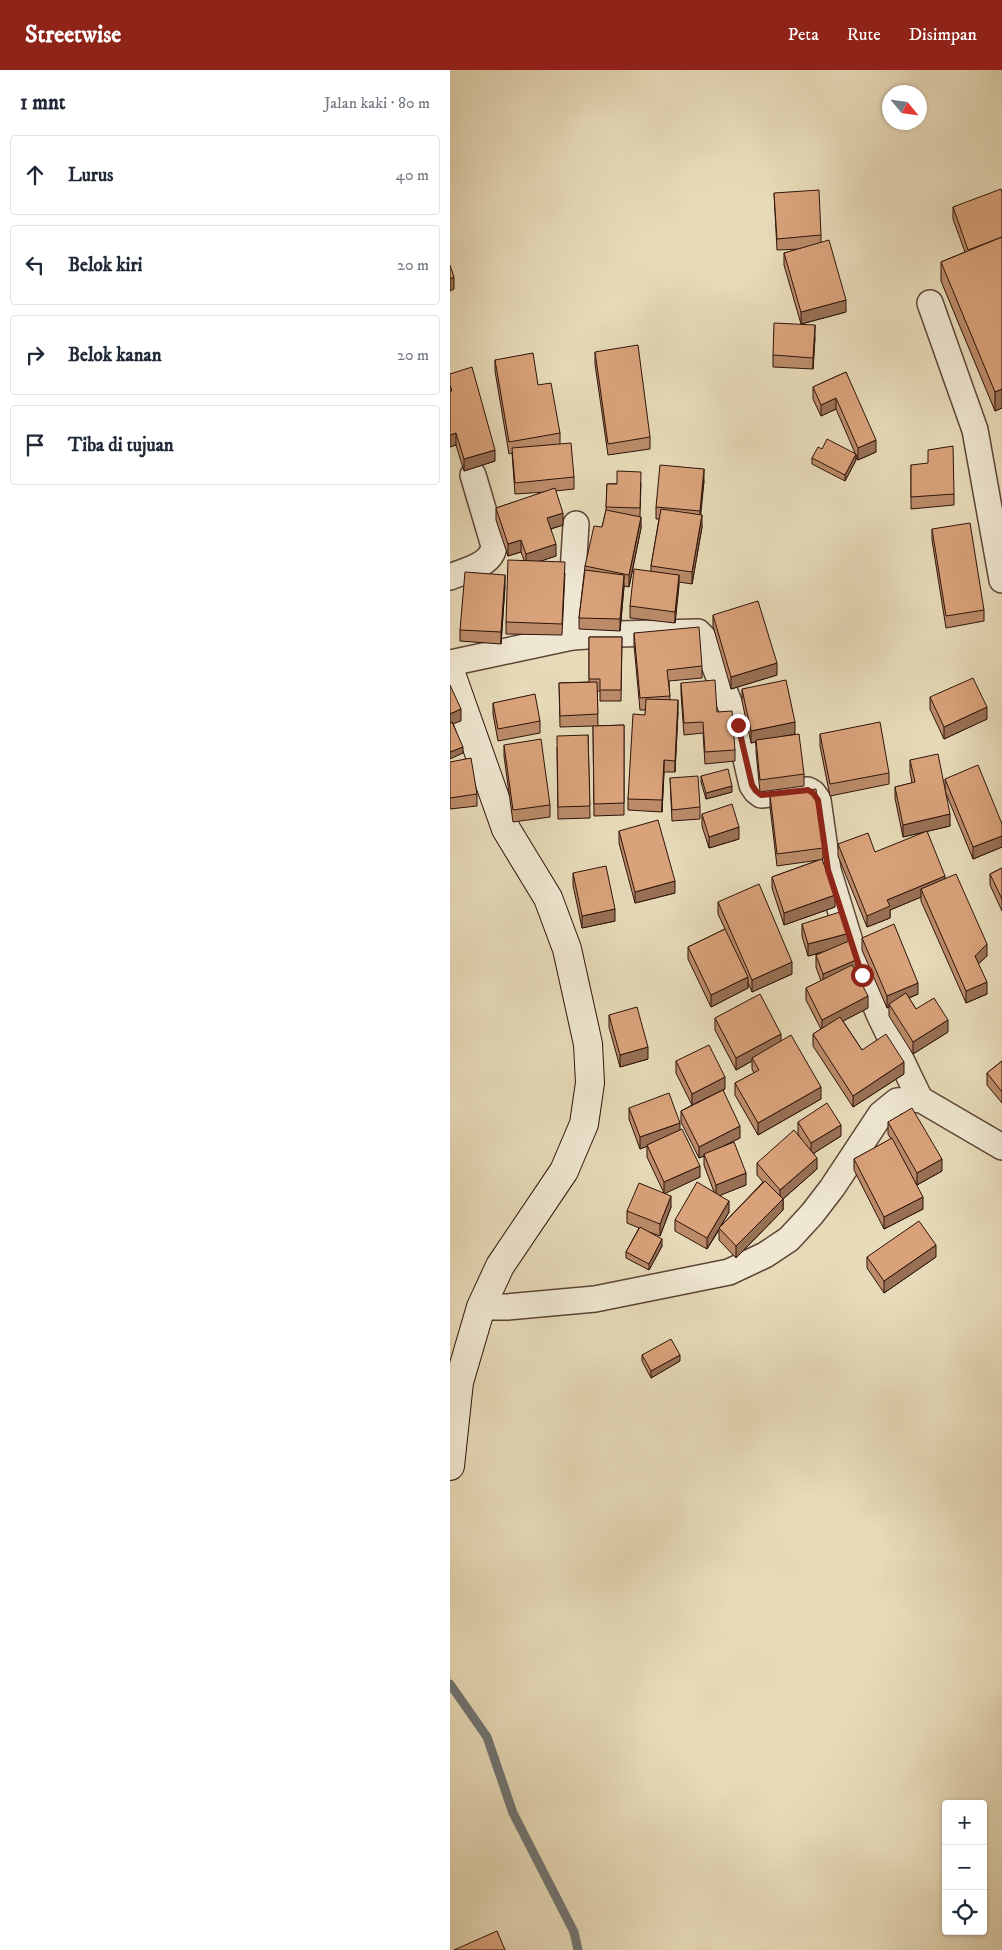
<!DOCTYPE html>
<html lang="id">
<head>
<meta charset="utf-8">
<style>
  :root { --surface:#fff; --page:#f2f2f3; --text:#1f2937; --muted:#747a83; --line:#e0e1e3; --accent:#8f2418 }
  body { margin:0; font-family:"IM FELL DW Pica",serif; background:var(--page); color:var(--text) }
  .controls { position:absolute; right:15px; bottom:15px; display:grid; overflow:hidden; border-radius:5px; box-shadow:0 1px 4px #0004 }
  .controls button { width:45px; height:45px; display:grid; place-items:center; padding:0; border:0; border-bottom:1px solid var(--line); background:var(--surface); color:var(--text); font:25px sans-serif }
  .compass { position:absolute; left:432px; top:15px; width:45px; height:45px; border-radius:50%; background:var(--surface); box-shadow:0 1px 4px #0004; rotate:119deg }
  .stop { position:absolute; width:15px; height:15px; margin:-11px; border:4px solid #8f2418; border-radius:50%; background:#fff }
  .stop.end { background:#8f2418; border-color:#fff; box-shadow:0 1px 5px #0008 }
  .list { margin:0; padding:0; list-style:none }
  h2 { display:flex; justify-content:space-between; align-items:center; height:65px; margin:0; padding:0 20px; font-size:21px }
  h2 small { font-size:16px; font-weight:400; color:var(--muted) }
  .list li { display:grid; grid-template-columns:32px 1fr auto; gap:15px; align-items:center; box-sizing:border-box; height:80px; margin:0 10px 10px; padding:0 10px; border:1px solid var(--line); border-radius:5px }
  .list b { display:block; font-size:19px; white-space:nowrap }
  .list em { font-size:16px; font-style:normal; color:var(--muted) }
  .icon { flex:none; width:28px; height:28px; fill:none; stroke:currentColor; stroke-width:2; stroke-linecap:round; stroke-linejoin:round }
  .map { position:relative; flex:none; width:552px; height:1880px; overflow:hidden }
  header { display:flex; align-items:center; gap:30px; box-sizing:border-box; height:70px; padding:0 25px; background:var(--accent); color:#fff }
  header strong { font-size:24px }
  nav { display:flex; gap:28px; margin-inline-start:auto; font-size:18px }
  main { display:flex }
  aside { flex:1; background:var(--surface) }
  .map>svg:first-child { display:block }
</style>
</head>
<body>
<header>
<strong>Streetwise</strong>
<nav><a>Peta</a><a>Rute</a><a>Disimpan</a></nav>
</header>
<main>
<aside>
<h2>1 mnt<small>Jalan kaki · 80 m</small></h2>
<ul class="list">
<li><svg class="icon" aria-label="ahead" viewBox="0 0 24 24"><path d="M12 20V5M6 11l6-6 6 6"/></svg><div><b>Lurus</b></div><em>40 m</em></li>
<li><svg class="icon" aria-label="left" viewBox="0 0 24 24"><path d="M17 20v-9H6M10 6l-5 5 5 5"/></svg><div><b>Belok kiri</b></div><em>20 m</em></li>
<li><svg class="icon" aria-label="right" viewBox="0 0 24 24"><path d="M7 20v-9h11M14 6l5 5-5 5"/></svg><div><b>Belok kanan</b></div><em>20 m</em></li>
<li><svg class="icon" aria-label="arrive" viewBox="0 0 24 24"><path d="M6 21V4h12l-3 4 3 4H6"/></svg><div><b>Tiba di tujuan</b></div></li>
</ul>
</aside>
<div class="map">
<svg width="552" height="1880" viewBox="0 0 552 1880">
  <rect width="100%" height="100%" fill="#e7dab8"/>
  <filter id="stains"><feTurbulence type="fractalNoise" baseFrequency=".004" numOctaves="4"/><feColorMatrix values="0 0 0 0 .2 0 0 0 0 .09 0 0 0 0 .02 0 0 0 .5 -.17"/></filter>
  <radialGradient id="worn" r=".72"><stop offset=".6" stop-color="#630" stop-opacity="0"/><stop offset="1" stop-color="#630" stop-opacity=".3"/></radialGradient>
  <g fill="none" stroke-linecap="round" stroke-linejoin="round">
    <polyline stroke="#707674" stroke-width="9" points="0,1614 37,1667 63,1743 124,1862 128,1880"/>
    <g stroke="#5c4536" stroke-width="28">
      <g id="street">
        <polyline points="480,233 525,360 552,510"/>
        <path d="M0 507C16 500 42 495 44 476L23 405"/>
        <polyline points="122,567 122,519 126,454"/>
        <polyline points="0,593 122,567 168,564 248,562 253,567 288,655 302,715 306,721 311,725 358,720 363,723 368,730 378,800 402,878 429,944 470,1029"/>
        <polyline points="31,1237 57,1237 145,1229 279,1202 315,1185 339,1169 362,1144 382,1118 431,1044 447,1031 470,1029 552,1077"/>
      </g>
    </g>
    <g stroke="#2e130a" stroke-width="30">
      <polyline id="secondary" points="0,601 56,759 98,828 117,879 138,974 140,1013 134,1054 114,1101 50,1196 31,1237 9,1312 0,1396"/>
    </g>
    <use href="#street" stroke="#efe7d1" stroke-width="25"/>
    <use href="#secondary" stroke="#efe7d1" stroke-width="28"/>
  </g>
  <g fill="#bb8b69" stroke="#2e130a">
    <polygon points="552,122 552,338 545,341 491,211 491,192 515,182 503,149 503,137"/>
    <polygon points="324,123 371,165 371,173 396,242 351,254 334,195 334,183 351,179 327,180"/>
    <polygon points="365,267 363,299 323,297 323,285"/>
    <polygon points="145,282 200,367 200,379 158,385 145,294"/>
    <polygon points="45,290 88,315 110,363 110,374 124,407 124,419 105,421 113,455 101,459 106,486 90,491 115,503 112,565 56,564 56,552 74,490 71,482 58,486 46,450 46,438 96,422 65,424 62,383 59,384 45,301"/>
    <polygon points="396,302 426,382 408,390 406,385 406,390 395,411 362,394 362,388 372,379 405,383 386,339 371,346 363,329 363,317"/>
    <polygon points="0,304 45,391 14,401 6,375 0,377"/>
    <polygon points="461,395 504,424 504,435 461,439"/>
    <polygon points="254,411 250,445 252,457 242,514 229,512 225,553 180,548 180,536 201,501 201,496 209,449 206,449 206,437"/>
    <polygon points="191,413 190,446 191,458 179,517 174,516 170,561 129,559 129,548 135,496 152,457 156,440 157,414"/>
    <polygon points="482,459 534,540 534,551 496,558 482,470"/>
    <polygon points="55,516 51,574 10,571 10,560"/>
    <polygon points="263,545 327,605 281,619 263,556"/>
    <polygon points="184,563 252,596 252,608 219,611 220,630 228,642 225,702 214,702 212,742 178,740 178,729 196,640 190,640 184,575"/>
    <polygon points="139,567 172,567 171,631 150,631 150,621 147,621 148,656 174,655 174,745 144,746 143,656 110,657 109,613 139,612"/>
    <polygon points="231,613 267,642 285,680 285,691 255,694 253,663 234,665 231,624"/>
    <polygon points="292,619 345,664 329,667 354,704 354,716 310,722 306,682 306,672 301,673 292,631"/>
    <polygon points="480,627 537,649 494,669 480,639"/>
    <polygon points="43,633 90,651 90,663 48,671 43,644"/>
    <polygon points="370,664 439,703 439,714 380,726 370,676"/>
    <polygon points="138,665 140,748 108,749 107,677"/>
    <polygon points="54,675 100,735 100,747 63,752 54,686"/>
    <polygon points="460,690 495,720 495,709 552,754 552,777 523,789 495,721 500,756 453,767 445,728 445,717 462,713 460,702"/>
    <polygon points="0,692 27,724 27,736 0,739"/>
    <polygon points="251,706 282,722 256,729 251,712"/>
    <polygon points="220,708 250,737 250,749 222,751"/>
    <polygon points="320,725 373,778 373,789 372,789 385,837 334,855 322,818 322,807 369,790 327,796 320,737"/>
    <polygon points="252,744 289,769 259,778 252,756"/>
    <polygon points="169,761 225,823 185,833 169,773"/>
    <polygon points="388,774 425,782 495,808 537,886 528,894 537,924 516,933 471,831 471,827 440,840 440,848 417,857 388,786"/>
    <polygon points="552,798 552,841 540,815 540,804"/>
    <polygon points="123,803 165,851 132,858 123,815"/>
    <polygon points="268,832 342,904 302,922 298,913 298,918 261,937 238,889 238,877 275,859 268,844"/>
    <polygon points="352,854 400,874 406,902 418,938 393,951 412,980 454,1004 403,1037 363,976 363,964 371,959 356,930 356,918 371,911 366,897 366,885 374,882 358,886 352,866"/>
    <polygon points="412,868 468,924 459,928 466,939 498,962 463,984 439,946 439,937 437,938 412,880"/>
    <polygon points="159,945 198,989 170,997 159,957"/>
    <polygon points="265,948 331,971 371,1029 308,1065 285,1025 285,1013 304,1003 302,999 302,991 286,1000 265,960"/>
    <polygon points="226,991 275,1019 273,1020 290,1068 275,1075 296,1115 270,1125 279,1142 271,1156 313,1112 307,1105 307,1093 351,1069 348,1064 348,1052 391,1066 364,1083 367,1099 333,1129 333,1140 286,1188 269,1170 269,1160 257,1179 225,1161 225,1150 264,1122 254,1095 254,1086 249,1088 231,1052 231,1041 242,1035 226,1003"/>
    <polygon points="552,991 552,1033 537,1015 537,1003"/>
    <polygon points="179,1038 230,1060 250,1107 215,1123 221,1137 210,1166 199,1162 212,1176 199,1200 176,1188 176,1182 189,1158 177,1153 177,1141 214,1123 197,1087 197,1076 190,1079 179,1049"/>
    <polygon points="438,1052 492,1101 467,1115 460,1104 473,1139 434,1159 404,1100 404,1089 441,1069 438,1064"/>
    <polygon points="417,1187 486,1187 434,1223 417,1198"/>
    <polygon points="192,1285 230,1291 201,1308 192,1291"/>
  </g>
  <g fill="#987155" stroke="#2e130a">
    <polygon points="4,207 4,219 0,221 0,209"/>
    <polygon points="396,230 396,242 351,254 351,242"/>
    <polygon points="365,255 365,267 363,299 363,288"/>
    <polygon points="552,319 552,338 545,341 545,322"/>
    <polygon points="386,328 386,339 371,346 371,335"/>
    <polygon points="6,363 6,375 0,377 0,365"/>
    <polygon points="426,370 426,382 408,390 408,378"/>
    <polygon points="45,380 45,391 14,401 14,389"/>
    <polygon points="406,384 406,390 395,411 395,405"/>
    <polygon points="254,399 254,411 250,453 250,441"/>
    <polygon points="113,443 113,455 97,460 97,448"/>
    <polygon points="252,445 252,457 242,514 242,502"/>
    <polygon points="191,447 191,458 179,517 179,505"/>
    <polygon points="71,470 71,482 58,486 58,474"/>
    <polygon points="106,474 106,486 76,496 76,484"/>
    <polygon points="55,505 55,516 51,574 51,562"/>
    <polygon points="174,505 174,517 170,561 170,549"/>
    <polygon points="229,505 229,516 225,553 225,542"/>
    <polygon points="327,593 327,605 281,619 281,607"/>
    <polygon points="228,630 228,642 225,702 225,691"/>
    <polygon points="537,637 537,649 494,669 494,657"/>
    <polygon points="11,639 11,651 0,655 0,644"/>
    <polygon points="345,652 345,664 301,673 301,661"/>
    <polygon points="13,677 13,683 0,689 0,682"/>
    <polygon points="214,690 214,702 212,742 212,730"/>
    <polygon points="282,716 282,722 256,729 256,723"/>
    <polygon points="500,744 500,756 453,767 453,755"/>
    <polygon points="289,757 289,769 259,778 259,767"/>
    <polygon points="552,766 552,777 523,789 523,777"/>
    <polygon points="495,806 495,817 471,819 471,827 440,840 440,848 417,857 417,846 437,830"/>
    <polygon points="225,811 225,823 185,833 185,822"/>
    <polygon points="385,825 385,837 334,855 334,843"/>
    <polygon points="165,839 165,851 132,858 132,846"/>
    <polygon points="400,863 400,874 358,886 358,874"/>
    <polygon points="537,874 537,886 525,897 525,886"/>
    <polygon points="406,890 406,902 373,915 373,904"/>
    <polygon points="342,892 342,904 302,922 302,910"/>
    <polygon points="298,907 298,918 261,937 261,925"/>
    <polygon points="537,912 537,924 516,933 516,921"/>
    <polygon points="468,913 468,924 440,936 439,934 439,937 437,938 437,926"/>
    <polygon points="418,926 418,938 372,962 372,950"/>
    <polygon points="498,950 498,962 463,984 463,972"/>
    <polygon points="331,964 331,976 302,988 302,991 286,1000 286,988"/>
    <polygon points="198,977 198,989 170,997 170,985"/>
    <polygon points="454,992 454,1004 403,1037 403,1026"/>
    <polygon points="275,1007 275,1019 242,1035 242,1024"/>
    <polygon points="371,1017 371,1029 308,1065 308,1053"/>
    <polygon points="230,1053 230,1064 190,1079 190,1067"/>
    <polygon points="391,1055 391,1066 361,1085 361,1073"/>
    <polygon points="290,1056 290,1068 255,1085 254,1084 254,1086 249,1088 249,1077"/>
    <polygon points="367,1088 367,1099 333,1129 333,1140 286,1188 286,1176 330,1132 330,1120"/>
    <polygon points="492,1089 492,1101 467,1115 467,1103"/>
    <polygon points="250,1096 250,1107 214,1124 214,1112"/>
    <polygon points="296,1103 296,1115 266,1127 266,1115"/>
    <polygon points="221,1126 221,1137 210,1166 210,1154"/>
    <polygon points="473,1127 473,1139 434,1159 434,1147"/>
    <polygon points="279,1131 279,1142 257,1179 257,1168"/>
    <polygon points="212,1169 212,1176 199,1200 199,1194"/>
    <polygon points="486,1175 486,1187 434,1223 434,1211"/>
    <polygon points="230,1285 230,1291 201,1308 201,1301"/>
  </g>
  <g fill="#d9a27a" stroke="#2e130a">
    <polygon points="551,119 552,122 552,167 518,180 503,137"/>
    <polygon points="369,120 371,165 327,169 324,123"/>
    <polygon points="552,167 552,319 545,322 491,192"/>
    <polygon points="379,170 396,230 351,242 334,183"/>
    <polygon points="0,195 4,207 0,209"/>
    <polygon points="324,253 365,255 363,288 323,285"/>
    <polygon points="188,275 200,367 158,374 145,282"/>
    <polygon points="83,283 88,315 101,313 110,363 59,372 45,290"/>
    <polygon points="22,297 45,380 14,389 6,363 0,365 0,321 2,321 0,315 0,304"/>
    <polygon points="396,302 426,370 408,378 386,328 371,335 363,317"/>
    <polygon points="377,369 406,384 395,405 362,388 368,377 372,379"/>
    <polygon points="121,373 124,407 65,413 62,378"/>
    <polygon points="503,376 504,424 461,427 461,395 478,393 478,380"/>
    <polygon points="210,395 254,399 250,441 206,437"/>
    <polygon points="167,401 191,402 190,438 156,437 157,414 167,414"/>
    <polygon points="105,418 113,443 97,448 106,474 76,484 71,470 58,474 46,438"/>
    <polygon points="211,439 252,445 242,502 201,496"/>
    <polygon points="156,440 191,447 179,505 135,496 144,456 152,457"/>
    <polygon points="520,453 534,540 496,546 482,459"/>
    <polygon points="58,490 115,492 112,554 56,552"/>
    <polygon points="184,499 229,505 225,542 180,536"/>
    <polygon points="135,500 174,505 170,549 129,548"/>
    <polygon points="15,502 55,505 51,562 10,560"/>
    <polygon points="308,531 327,593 281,607 263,545"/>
    <polygon points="249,557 252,596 217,600 220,626 190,628 184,563"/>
    <polygon points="139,567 172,567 171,620 150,620 150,609 139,609"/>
    <polygon points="523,608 537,637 494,657 480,627"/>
    <polygon points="265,610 267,642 282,641 285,680 255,682 253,652 234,653 231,613"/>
    <polygon points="336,610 345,652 301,661 292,619"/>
    <polygon points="147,612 148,644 110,646 109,613"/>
    <polygon points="0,615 11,639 0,644"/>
    <polygon points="85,624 90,651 48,659 43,633"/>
    <polygon points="196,629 228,630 225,691 214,690 212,730 178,729 183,644 195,645"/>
    <polygon points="2,652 13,677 0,682 0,653"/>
    <polygon points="430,652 439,703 380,714 370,664"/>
    <polygon points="174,655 174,733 144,734 143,656"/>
    <polygon points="349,664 354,704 310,710 306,670"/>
    <polygon points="138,665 140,736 108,737 107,666"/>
    <polygon points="91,669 100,735 63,740 54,675"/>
    <polygon points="488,684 500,744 453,755 445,717 465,712 460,690"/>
    <polygon points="21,688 27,724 0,728 0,692"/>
    <polygon points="528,695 552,754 552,766 523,777 495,709"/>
    <polygon points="278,699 282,716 256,723 251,706"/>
    <polygon points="248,706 250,737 222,740 220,708"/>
    <polygon points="366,719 373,778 327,784 320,725"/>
    <polygon points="282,734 289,757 259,767 252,744"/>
    <polygon points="208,750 225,811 185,822 169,761"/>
    <polygon points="477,761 495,806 437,830 440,836 417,846 388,774 418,763 425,782"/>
    <polygon points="372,789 385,825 334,843 322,807"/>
    <polygon points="156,796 165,839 132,846 123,803"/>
    <polygon points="552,798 552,829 540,804"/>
    <polygon points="506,804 537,874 525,886 537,912 516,921 471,819"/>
    <polygon points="309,814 342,892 302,910 268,832"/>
    <polygon points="393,841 400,863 358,874 352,854"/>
    <polygon points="444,854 468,913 437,926 412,868"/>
    <polygon points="275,859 298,907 261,925 238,877"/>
    <polygon points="399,871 406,890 373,904 366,885"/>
    <polygon points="402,895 418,926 372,950 356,918"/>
    <polygon points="456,923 466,939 484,928 498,950 463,972 439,934"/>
    <polygon points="310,924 331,964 286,988 265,948"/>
    <polygon points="187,937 198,977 170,985 159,945"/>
    <polygon points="390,947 412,980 436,964 454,992 403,1026 363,964"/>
    <polygon points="341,965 371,1017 308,1053 285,1013 309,1000 302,988"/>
    <polygon points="259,975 275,1007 242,1024 226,991"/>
    <polygon points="552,991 552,1022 537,1003"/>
    <polygon points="273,1020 290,1056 249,1077 231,1041"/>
    <polygon points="219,1023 230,1053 190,1067 179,1038"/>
    <polygon points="377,1033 391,1055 361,1073 348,1052"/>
    <polygon points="462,1038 492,1089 467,1103 438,1052"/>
    <polygon points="232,1059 250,1096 214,1112 197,1075"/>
    <polygon points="344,1060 367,1088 330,1120 307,1093"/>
    <polygon points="442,1068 473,1127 434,1147 404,1089"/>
    <polygon points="284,1072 296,1103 266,1115 254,1084"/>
    <polygon points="315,1111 333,1129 286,1176 269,1158"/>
    <polygon points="247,1112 279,1131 257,1168 225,1150"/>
    <polygon points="189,1113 221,1126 210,1154 177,1141"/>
    <polygon points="469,1151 486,1175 434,1211 417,1187"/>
    <polygon points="190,1157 212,1169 199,1194 176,1182"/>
    <polygon points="221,1269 230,1285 201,1301 192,1285"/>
    <polygon points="47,1861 55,1880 4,1880"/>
  </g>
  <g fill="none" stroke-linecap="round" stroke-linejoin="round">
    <polyline stroke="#8f2418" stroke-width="6" points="288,655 302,715 306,721 311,725 358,720 363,723 368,730 378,800 412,905"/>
  </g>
  <rect width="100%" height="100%" filter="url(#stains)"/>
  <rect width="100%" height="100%" fill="url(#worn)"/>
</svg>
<div class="controls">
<button>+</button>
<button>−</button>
<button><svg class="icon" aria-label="locate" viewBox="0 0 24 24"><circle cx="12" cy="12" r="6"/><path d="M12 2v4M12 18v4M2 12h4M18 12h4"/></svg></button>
</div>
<svg class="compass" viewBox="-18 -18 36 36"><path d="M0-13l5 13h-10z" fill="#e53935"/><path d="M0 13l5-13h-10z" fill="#747a83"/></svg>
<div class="stop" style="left:412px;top:905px"></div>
<div class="stop end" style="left:288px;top:655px"></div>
</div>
</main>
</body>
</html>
